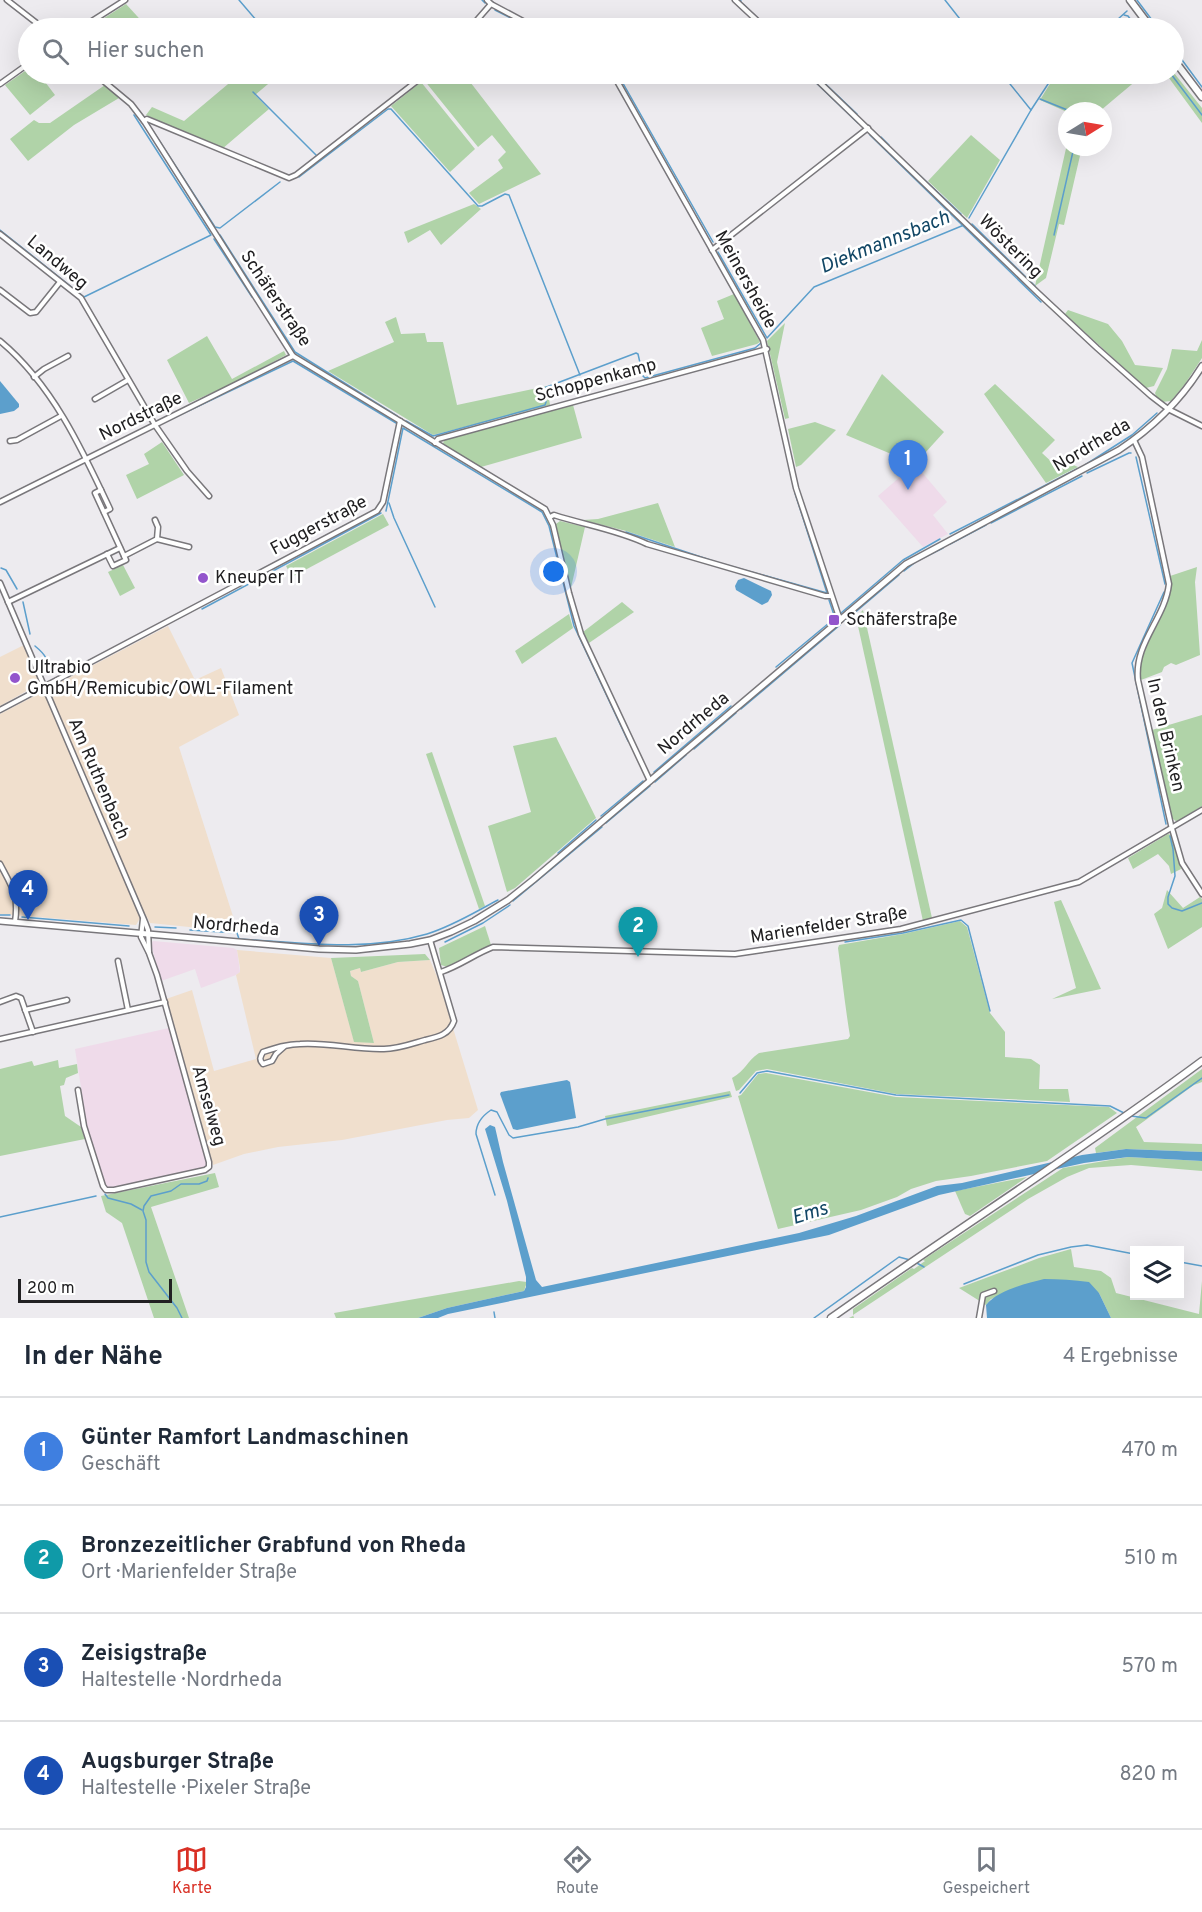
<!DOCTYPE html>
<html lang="de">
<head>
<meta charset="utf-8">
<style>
  :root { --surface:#fff; --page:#f2f2f3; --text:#1f2937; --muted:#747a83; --line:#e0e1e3; --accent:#d93025 }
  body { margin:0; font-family:Overpass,sans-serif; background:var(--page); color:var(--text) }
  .controls { position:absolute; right:18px; bottom:18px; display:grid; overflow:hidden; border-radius:0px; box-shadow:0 6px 24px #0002 }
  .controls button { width:54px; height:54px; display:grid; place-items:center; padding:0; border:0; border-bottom:2px solid var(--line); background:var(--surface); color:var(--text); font:30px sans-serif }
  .compass { position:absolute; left:1058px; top:102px; width:54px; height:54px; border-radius:50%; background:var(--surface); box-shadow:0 6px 24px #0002; rotate:79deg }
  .scale { position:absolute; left:18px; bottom:15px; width:154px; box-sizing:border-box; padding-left:6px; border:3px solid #212022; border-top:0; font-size:16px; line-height:21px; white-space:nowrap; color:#212022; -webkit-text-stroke:4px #fff; paint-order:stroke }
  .you { position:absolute; left:554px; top:572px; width:21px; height:21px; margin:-15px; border:4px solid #fff; border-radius:50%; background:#1a73e8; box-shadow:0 0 0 9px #1a73e833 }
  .badge { display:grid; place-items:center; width:39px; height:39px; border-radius:50%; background:var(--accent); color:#fff; font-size:20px; font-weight:700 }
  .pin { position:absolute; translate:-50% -50px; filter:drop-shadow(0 2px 3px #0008) }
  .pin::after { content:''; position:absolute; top:32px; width:21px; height:18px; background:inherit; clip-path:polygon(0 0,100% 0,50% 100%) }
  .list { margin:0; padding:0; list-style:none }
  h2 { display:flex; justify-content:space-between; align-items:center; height:78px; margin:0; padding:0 24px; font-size:26px }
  h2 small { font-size:20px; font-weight:400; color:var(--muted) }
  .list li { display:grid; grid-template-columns:39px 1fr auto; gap:18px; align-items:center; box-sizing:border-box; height:108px; padding:0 24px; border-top:2px solid var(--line) }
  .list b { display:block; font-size:22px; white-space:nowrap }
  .list p { margin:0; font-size:20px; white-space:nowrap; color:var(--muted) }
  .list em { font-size:20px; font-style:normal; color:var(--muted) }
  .icon { flex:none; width:33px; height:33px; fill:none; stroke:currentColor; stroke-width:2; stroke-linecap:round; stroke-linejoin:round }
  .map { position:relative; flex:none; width:1202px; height:1318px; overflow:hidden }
  .search { position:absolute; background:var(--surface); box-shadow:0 6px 24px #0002; left:18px; right:18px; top:18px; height:66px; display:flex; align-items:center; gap:15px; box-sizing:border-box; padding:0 21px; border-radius:33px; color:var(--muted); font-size:22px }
  .sheet { height:510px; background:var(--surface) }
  nav { display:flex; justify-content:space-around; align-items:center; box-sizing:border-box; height:84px; border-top:2px solid var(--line); background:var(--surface); font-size:16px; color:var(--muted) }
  nav a { display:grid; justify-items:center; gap:3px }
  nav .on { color:var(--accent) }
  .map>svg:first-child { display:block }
</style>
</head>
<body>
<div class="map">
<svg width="1202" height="1318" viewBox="0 0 1202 1318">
  <rect width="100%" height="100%" fill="#edebef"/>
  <g fill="#efdbea">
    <polygon points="915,464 947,502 933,515 948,534 923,547 878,496"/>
    <polygon points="153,941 233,948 237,950 240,972 236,975 201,988 195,969 161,981 151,944"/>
    <polygon points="169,1028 207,1162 207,1166 204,1169 113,1188 106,1186 87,1126 75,1049"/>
  </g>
  <g fill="#f0dfcd">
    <polygon points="168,626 195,680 221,668 239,715 179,747 238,932 150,923 147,917 139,920 136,925 0,914 0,714"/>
    <polygon points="24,645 39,681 39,684 0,706 0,657"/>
    <polygon points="237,950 331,958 354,1041 374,1043 358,981 351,976 350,971 360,968 361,972 398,962 430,960 438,979 478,1110 469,1118 447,1120 342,1140 278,1147 244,1154 213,1165 166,999 192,990 214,1071 256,1059 236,975 240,972 240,968"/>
  </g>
  <g fill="#b0d3a8">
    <polygon points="126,4 148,28 103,28 98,22"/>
    <polygon points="28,69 28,74 39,74 55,95 30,115 5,85"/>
    <polygon points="1174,73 1202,108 1202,123 1166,74"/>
    <polygon points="240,74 280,74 255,95 269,109 222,149 146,115 152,107 184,121"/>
    <polygon points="431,74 464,74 541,174 479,204 469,193 503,168 498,160 506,152 492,135 478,147 424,80"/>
    <polygon points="1061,74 1144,74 1100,111 1067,112 1040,100 1051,82"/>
    <polygon points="421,82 475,149 450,172 391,106"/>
    <polygon points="105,85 119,98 74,125 28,161 10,139 34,120 39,123 50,123"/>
    <polygon points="971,135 1000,160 967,218 928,181"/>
    <polygon points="1067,144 1067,147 1082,147 1064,225 1059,224 1046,278 1035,286"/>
    <polygon points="474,204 481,209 441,245 430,230 408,243 404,232"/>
    <polygon points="734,294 760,342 757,344 712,356 701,328 724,319 717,301"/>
    <polygon points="1068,310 1108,324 1122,341 1135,365 1163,368 1154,386 1146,388 1065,314"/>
    <polygon points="396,317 401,334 425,333 427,342 443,342 457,405 547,386 550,405 433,435 328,371 394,342 385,322"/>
    <polygon points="785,323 777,362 789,418 785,419 767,341"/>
    <polygon points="207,336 232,379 284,351 286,355 236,382 189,403 167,360"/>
    <polygon points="1202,340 1202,358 1185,384 1171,401 1162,402 1156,396 1155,393 1167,369 1172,349 1197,351"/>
    <polygon points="882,374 944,432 915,464 846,435"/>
    <polygon points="995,384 1055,440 1042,453 1056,466 1062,460 1078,467 1046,483 984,394"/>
    <polygon points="573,405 582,438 481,467 443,444 444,440"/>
    <polygon points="815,422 836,430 801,465 796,467 788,429"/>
    <polygon points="162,442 184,475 137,499 126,475 149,464 144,454"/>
    <polygon points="658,503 675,547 626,531 583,520 598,519"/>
    <polygon points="383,514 389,525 292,577 286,566"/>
    <polygon points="560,521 585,527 570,592 556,524"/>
    <polygon points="123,565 135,588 120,596 108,572"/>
    <path d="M1197 567 1195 582 1200 655 1176 665 1171 663 1164 667 1162 672 1141 680C1136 642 1176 613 1170 576Z"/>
    <polygon points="622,602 634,612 589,643 583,632"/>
    <polygon points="863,610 932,918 923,921 856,617"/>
    <polygon points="569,614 573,628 522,664 515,651"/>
    <polygon points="1202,715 1202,806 1177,822 1172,818 1152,730"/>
    <polygon points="556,737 596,818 515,888 507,892 488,826 531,812 513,746"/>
    <polygon points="432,752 485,906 479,909 426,754"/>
    <polygon points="1168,834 1172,835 1181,869 1171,874 1169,866 1158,854 1133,869 1128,858"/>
    <polygon points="1167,890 1183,908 1200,897 1202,899 1202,927 1168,949 1154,914 1162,908"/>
    <polygon points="1061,900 1101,989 1052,999 1076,988 1054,902"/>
    <path d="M960 921 967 927 990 1013 1005 1032V1057L1031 1059 1040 1065 1039 1089H1068L1070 1102 896 1094 767 1069 756 1071 739 1090 736 1091 732 1078C746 1070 746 1062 759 1053L848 1039 850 1036C845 1006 842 977 838 948L839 945 903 934Z"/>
    <polygon points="485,926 491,945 455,965 447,967 441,965 439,948"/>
    <polygon points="425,954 430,960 398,962 361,972 360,968 350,971 351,976 358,981 374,1043 354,1042 331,958"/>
    <polygon points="58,1060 59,1068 77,1064 78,1073 66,1078 64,1085 60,1086 65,1116 81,1127 85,1139 0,1156 0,1069 32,1061 34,1066"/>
    <polygon points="1202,1069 1202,1082 1194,1085 1136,1127 1144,1142 1202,1144 1202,1152 1126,1149 1096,1153 1095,1148"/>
    <polygon points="766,1073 896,1097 1109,1107 1117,1113 1047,1161 971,1176 936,1181 911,1189 897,1197 861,1210 778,1229 738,1096 741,1095 758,1074"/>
    <polygon points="730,1091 732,1097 607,1126 605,1116"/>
    <polygon points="1128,1157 1202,1161 1202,1171 1131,1165 1089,1168 1067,1177 1028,1199 853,1315 854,1318 849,1318 853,1316 853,1309 912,1268 914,1269 925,1261 923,1260 932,1254 1063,1168"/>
    <polygon points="215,1173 219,1187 151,1207 189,1318 154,1318 122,1223 106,1212 101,1196"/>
    <polygon points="1027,1177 970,1216 965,1214 955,1191"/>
    <polygon points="1071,1249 1074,1267 1101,1271 1111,1278 1116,1293 1199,1314 1202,1281 1202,1318 1111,1318 1099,1293 1078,1281 1072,1282 1063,1280 991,1299 986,1305 959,1288 1039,1258"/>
    <polygon points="519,1281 527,1282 524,1291 447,1308 418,1318 336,1318 334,1313"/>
  </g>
  <g fill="#5c9fcc">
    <polygon points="0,381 19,404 19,407 14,411 0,414"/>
    <polygon points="744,578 771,591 772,595 768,602 762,605 736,590 735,586 738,580"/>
    <polygon points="567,1080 570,1082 576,1118 517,1130 513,1129 500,1094 501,1092"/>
    <polygon points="490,1125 495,1127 503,1162 536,1280 542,1287 799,1233 856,1216 937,1186 962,1183 1082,1155 1126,1149 1202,1152 1202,1161 1128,1157 1084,1163 939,1195 829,1235 448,1314 438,1318 418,1318 447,1308 524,1291 526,1287 526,1277 507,1201 485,1129"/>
    <path d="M1044 1279C1059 1279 1074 1280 1089 1282L1099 1293 1111 1318H987L986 1305C998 1290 1025 1284 1044 1279Z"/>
  </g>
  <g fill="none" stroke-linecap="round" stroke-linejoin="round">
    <g stroke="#5c9fcc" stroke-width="1.5">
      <polyline points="239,0 263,28"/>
      <polyline points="482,0 485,3"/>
      <polyline points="740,0 741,1"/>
      <polyline points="945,0 967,28"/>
      <polyline points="1137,0 1158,28"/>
      <polyline points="744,5 768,28"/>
      <polyline points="495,10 530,28"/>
      <polyline points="1124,15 1128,16 1137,28"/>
      <polyline points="1108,28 1127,11"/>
      <polyline points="1174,49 1202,87"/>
      <polyline points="807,74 858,123"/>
      <polyline points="815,74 857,114"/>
      <polyline points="1002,74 1031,110"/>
      <polyline points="1171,74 1202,115"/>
      <polyline points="620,78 713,242"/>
      <polyline points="253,92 317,156"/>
      <polyline points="1040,99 1070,111"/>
      <polyline points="151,128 215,227 220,228 280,182"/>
      <polyline points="870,135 1041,302"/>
      <polyline points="881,137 889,145"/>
      <polyline points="916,172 961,214"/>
      <polyline points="299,177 388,109 391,109 478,206 482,206 505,194 509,195 580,375"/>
      <polyline points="969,218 1031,110 1050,81 1058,74"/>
      <polyline points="972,224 1035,286"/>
      <polyline points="0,230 84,297 211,235 134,115"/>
      <polyline points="220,235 295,352 397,416"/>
      <polyline points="1054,235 1074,147"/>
      <polyline points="214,239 252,297"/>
      <polyline points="718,252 767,338 814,287 964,225"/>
      <polyline points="406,421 433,436 545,405 546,402 543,391 544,388 636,353 638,354 643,376 645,378 755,348 761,343"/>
      <polyline points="163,423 293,361 396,423"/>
      <polyline points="1136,457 1165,584"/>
      <polyline points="1085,465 1132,435 1157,413"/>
      <polyline points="1087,473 1129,453 1131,453"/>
      <polyline points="795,493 827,593"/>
      <polyline points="389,503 394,518 435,607"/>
      <polyline points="386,511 403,428 542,512 549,526 574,626 628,741"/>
      <polyline points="991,523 1082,476"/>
      <polyline points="626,532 716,562 827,593"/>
      <polyline points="950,534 1077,469"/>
      <polyline points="950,544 986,525"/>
      <polyline points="1,568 6,570 17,589"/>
      <polyline points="904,571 917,561 943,548"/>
      <polyline points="1164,592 1132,663 1166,824"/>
      <polyline points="23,602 30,634"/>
      <polyline points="202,609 381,513"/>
      <polyline points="841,613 903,560 940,539"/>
      <polyline points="845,621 899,575"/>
      <path d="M35 646C47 656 47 658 49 674"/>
      <polyline points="776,667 835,618 829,600"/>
      <polyline points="741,709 840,625"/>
      <polyline points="694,749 736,713"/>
      <polyline points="654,772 731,706"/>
      <polyline points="655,782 686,755"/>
      <polyline points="601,816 643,781"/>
      <polyline points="606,823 650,786"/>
      <polyline points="1170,836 1173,849 1175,876 1168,897 1168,904 1172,908 1182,911 1202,903"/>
      <polyline points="558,853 596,820"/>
      <polyline points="513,901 602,827"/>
      <polyline points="0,915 10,915"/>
      <polyline points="22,917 129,926"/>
      <polyline points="155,927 176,928"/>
      <path d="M190 930 237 933 239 939C302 943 366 952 427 934 453 926 475 912 498 900"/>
      <polyline points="445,942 483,923 510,905"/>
      <polyline points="845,942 903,933 961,920 968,926 990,1011"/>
      <polyline points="740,1093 757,1073 767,1071 896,1095 1110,1106 1124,1113"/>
      <polyline points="1131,1116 1146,1118 1202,1078"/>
      <polyline points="105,1194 108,1198 131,1204 142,1210"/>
      <path d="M495 1195 476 1134C476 1123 482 1116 491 1110L497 1112 509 1135 513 1138 578 1127 605 1119 729 1095"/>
      <polyline points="0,1217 96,1196"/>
      <polyline points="915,1262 924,1267"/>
      <polyline points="1180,1262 1202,1266"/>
      <polyline points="964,1284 1038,1255 1071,1247 1087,1245 1134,1254"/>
      <polyline points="494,1312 495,1318"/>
      <polyline points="182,1318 177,1308 149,1272 146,1262 146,1220 143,1211 144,1206 151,1196 171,1191 181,1184 199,1184 207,1181 208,1178"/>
      <polyline points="814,1318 899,1257 910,1260"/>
    </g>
    <g stroke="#79777b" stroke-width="7">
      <g id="street">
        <polyline points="7,0 43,28"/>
        <polyline points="487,0 491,4 536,28"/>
        <polyline points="735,0 765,28"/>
        <polyline points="81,28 125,0"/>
        <polyline points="470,28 491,4"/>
        <polyline points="95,74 131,104 144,121 293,356 545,509 553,525 569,593 581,634 650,781"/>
        <polyline points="613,74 763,340 796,488 840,620"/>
        <polyline points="811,74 1038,293 1097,348 1151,396 1168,409 1202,426"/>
        <polyline points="0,84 28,64"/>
        <polyline points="144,121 147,119 289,178 296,175 426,74"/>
        <polyline points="0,234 81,298 155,425 187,471 209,496"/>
        <polyline points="712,250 868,128"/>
        <polyline points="0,290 30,313 36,312 60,282"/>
        <path d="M0 341C52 384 82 449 110 509L104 512"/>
        <polyline points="34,377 44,369 68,356"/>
        <polyline points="95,399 128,380"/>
        <path d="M1134 440 1142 457 1169 584C1165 619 1134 643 1138 680L1171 825 1182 863 1202 894"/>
        <polyline points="10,441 17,440 61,416"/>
        <polyline points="435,443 438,439 767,349"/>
        <polyline points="101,490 95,493 124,556"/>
        <polyline points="0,502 293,356"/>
        <path d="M550 517 554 515C585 525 618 530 647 544L825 596H831"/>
        <polyline points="157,539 189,547"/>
        <polyline points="107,554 113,566 126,560 124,556 157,539 158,527 155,520"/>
        <polyline points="0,583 145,922 148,930 149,952"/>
        <polyline points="8,602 120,548"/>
        <polyline points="0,710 377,511 383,502 400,421"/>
        <path d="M0 864C12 887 19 895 15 922"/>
        <polyline points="118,961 128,1010"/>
        <path d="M441 972C459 966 475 954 493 947L735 954 901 929 1079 882 1202 810"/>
        <polyline points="0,1002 16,996 21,998 33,1032"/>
        <polyline points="25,1010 67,1000"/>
        <polyline points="0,1039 165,1002"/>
        <path d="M285 1046 276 1054 272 1061 263 1064C259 1060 260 1057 263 1052 275 1048 287 1044 300 1044 328 1042 356 1050 384 1049 398 1049 411 1044 425 1040 438 1037 449 1035 454 1021L430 940"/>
        <polyline points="78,1090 84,1126 103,1186 106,1190 114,1190 205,1170 209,1167 209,1162 157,975 149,953 141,937 143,919"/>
        <polyline points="979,1318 983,1295 994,1291"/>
      </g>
    </g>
    <g stroke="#79777b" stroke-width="8">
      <path id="secondary" d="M0 921 319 949 356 950 410 944 430 940 451 932 474 921 508 900 533 880 906 564 1119 450C1152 428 1181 400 1202 366"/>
    </g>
    <g stroke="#79777b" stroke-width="9">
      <g id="primary">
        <polyline points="1130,0 1151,28"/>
        <polyline points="1174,60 1202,97"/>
        <path d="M831 1318C954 1231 1081 1151 1202 1061"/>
      </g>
    </g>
    <use href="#street" stroke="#fff" stroke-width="4"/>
    <use href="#secondary" stroke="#fff" stroke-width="5"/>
    <use href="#primary" stroke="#fff" stroke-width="6"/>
  </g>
  <g fill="#9355cc" stroke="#fff" stroke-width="2">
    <circle cx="203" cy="578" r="6"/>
    <rect x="828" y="614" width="12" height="12" rx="3"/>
    <circle cx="15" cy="678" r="6"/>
  </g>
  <g text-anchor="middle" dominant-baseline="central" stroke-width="5" stroke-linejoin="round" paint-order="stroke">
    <g font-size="18" fill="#212022" stroke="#fff">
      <text transform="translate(1010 247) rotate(45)">Wöstering</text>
      <text transform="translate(57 263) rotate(40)">Landweg</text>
      <text transform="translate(745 280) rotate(61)">Meinersheide</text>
      <text transform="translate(275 299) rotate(56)">Schäferstraße</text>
      <text transform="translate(596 381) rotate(-15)">Schoppenkamp</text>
      <text transform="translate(141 417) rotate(-26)">Nordstraße</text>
      <text transform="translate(1092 446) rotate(-31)">Nordrheda</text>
      <text transform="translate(319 526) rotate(-28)">Fuggerstraße</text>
      <text transform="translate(694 724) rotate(-40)">Nordrheda</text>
      <text transform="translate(1165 735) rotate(77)">In den Brinken</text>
      <text transform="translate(98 779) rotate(67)">Am Ruthenbach</text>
      <text transform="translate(829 926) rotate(-9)">Marienfelder Straße</text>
      <text transform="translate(236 927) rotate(5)">Nordrheda</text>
      <text transform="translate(208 1106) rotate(74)">Amselweg</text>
    </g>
    <g font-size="18" fill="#212022" stroke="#fff" text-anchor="start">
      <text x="215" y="578">Kneuper IT</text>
      <text x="846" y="620">Schäferstraße</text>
      <text x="27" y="668">Ultrabio<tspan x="27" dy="21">GmbH/Remicubic/OWL-Filament</tspan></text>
    </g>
    <g font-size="20" font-style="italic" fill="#114665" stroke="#fff">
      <text transform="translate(885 243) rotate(-22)">Diekmannsbach</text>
      <text transform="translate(810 1214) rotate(-17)">Ems</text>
    </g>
  </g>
</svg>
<div class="controls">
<button><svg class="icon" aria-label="layers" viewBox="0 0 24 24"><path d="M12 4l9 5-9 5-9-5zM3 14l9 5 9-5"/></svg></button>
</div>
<svg class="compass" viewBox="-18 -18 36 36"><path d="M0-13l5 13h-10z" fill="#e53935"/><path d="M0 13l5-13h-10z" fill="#747a83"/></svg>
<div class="scale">200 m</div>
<div class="you"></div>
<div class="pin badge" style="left:908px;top:490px;background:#3f7fe0">1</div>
<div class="pin badge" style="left:638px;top:957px;background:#0f9aa8">2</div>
<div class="pin badge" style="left:319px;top:946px;background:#1a4fb4">3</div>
<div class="pin badge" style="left:28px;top:920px;background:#1a4fb4">4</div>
<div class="search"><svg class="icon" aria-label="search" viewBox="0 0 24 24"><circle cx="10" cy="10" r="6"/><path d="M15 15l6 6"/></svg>Hier suchen</div>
</div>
<section class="sheet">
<h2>In der Nähe<small>4 Ergebnisse</small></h2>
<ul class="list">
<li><span class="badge" style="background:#3f7fe0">1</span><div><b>Günter Ramfort Landmaschinen</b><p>Geschäft</p></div><em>470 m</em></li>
<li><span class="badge" style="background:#0f9aa8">2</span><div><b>Bronzezeitlicher Grabfund von Rheda</b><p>Ort · Marienfelder Straße</p></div><em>510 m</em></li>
<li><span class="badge" style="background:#1a4fb4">3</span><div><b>Zeisigstraße</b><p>Haltestelle · Nordrheda</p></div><em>570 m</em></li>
<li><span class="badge" style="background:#1a4fb4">4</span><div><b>Augsburger Straße</b><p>Haltestelle · Pixeler Straße</p></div><em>820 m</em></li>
</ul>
</section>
<nav>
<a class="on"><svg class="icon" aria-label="map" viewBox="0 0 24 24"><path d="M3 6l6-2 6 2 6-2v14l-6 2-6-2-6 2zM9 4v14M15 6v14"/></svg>Karte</a>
<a><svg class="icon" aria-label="directions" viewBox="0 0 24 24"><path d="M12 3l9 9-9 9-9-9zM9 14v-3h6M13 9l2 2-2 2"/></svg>Route</a>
<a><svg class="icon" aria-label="saved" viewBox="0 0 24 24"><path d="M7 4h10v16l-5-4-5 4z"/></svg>Gespeichert</a>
</nav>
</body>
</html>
